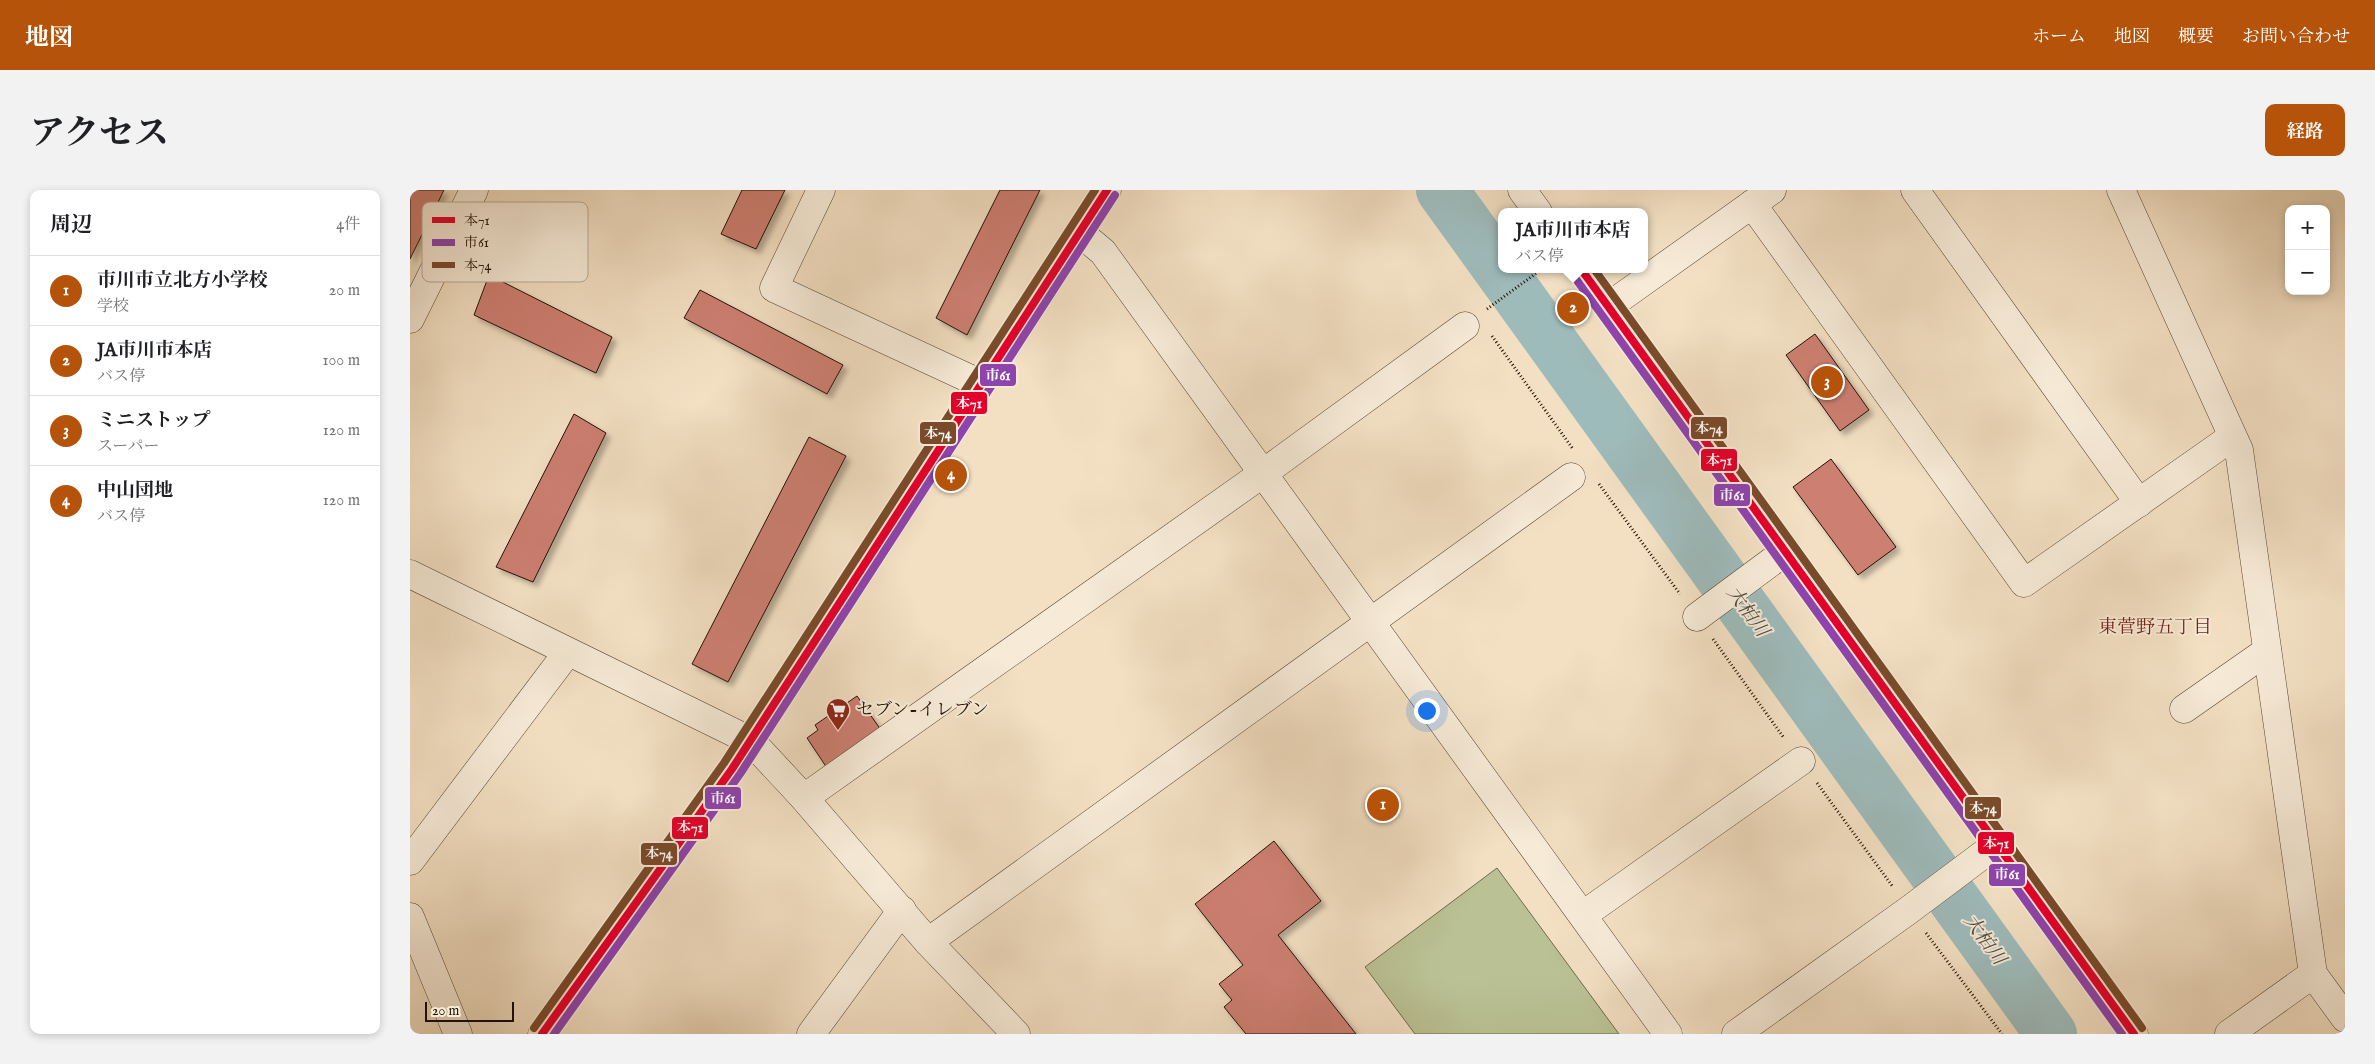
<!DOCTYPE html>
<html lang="ja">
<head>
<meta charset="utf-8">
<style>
  :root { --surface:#fff; --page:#f2f2f2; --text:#202124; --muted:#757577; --line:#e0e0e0; --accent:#b45309 }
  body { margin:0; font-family:"IM FELL English","Noto Serif JP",serif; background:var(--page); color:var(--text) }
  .controls { position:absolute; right:15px; top:15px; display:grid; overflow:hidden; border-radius:10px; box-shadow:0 2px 8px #0003 }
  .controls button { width:45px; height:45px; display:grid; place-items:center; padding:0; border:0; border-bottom:1px solid var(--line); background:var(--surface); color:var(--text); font:25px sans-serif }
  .scale { position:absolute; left:15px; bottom:12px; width:89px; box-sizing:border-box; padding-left:5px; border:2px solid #231103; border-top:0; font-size:14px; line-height:18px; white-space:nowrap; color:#231103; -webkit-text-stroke:4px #f7ebd8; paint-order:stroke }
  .you { position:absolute; left:1016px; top:520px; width:18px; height:18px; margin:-12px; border:4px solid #fff; border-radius:50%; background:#1a73e8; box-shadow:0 0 0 8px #1a73e833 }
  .badge { display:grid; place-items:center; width:32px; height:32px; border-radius:50%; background:var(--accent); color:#fff; font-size:16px; font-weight:700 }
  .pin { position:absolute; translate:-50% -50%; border:2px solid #fff; box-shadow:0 1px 5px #0006 }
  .popup { position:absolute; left:1088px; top:18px; width:150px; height:65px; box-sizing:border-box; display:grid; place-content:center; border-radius:10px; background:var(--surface); filter:drop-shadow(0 1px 4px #0005); font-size:16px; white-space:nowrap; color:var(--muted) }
  .popup b { font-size:19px; color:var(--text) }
  .popup::after { content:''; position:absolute; left:50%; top:100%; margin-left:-10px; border:10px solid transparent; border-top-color:var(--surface) }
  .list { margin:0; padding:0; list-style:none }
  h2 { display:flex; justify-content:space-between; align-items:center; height:65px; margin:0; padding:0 20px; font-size:21px }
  h2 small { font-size:16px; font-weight:400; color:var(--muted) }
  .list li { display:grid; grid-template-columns:32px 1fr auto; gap:15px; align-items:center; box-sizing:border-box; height:70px; padding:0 20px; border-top:1px solid var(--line) }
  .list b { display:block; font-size:19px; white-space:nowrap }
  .list p { margin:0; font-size:16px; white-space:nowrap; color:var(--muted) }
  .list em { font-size:16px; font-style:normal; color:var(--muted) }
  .map { position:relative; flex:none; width:1935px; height:844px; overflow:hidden; border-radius:10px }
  header { display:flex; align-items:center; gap:30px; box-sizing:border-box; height:70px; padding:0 25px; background:var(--accent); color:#fff }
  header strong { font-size:24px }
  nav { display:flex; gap:28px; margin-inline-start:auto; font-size:18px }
  .intro { display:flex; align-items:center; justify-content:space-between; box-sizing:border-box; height:120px; padding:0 30px }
  h1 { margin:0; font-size:35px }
  .button { padding:12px 22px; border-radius:10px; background:var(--accent); color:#fff; font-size:18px; font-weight:700 }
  main { display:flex; gap:30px; padding:0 30px }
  aside { flex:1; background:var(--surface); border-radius:10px; box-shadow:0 2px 8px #0003 }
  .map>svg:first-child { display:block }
</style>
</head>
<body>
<header>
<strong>地図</strong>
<nav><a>ホーム</a><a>地図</a><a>概要</a><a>お問い合わせ</a></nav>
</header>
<div class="intro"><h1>アクセス</h1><a class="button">経路</a></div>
<main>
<aside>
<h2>周辺<small>4件</small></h2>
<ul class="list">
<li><span class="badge">1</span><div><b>市川市立北方小学校</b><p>学校</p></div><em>20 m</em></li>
<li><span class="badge">2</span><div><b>JA市川市本店</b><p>バス停</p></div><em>100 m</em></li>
<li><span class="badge">3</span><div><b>ミニストップ</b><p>スーパー</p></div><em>120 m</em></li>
<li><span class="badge">4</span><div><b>中山団地</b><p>バス停</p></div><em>120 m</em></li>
</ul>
</aside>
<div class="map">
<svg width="1935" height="844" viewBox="0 0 1935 844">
  <defs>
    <filter id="shadow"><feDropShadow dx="4.5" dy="4.5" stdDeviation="2.5" flood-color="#0004"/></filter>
  </defs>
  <rect width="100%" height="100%" fill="#f3e0c3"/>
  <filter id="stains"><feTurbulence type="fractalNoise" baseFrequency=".004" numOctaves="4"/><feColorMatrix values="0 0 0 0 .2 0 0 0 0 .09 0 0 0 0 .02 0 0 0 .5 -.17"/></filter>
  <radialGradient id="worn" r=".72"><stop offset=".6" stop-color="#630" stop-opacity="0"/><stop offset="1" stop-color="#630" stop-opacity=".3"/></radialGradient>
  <polygon fill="#bac295" stroke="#6e6a4c" points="1087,678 1209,844 1005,844 955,777"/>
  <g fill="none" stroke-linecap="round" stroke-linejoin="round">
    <polyline stroke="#9ebbbb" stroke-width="52" points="1032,0 1641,844"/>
  </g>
  <g fill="#cd7f72" stroke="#231103" filter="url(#shadow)">
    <polygon points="0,0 34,0 0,69"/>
    <polygon points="332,0 375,0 346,59 311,44"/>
    <polygon points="590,0 630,0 557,145 526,128"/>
    <polygon points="79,85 202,147 186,183 64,125"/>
    <polygon points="290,100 433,175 417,204 274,128"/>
    <polygon points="1405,144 1459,220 1430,241 1376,165"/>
    <polygon points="164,224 196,243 123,392 86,377"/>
    <polygon points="399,247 436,266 318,492 282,474"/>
    <polygon points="1421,269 1486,357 1448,385 1383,297"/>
    <polygon points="447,506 471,540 417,578 397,548 408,540 405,535"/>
    <polygon points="864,651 911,711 868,745 946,844 836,844 814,817 822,810 809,794 833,775 785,714"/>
  </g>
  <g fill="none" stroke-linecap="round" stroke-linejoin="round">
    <g stroke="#574533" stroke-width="29">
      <g id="minor">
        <polyline points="411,0 364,98 571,194"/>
        <polyline points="1112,0 1128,22"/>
        <polyline points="1505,0 1729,313"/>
        <polyline points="1711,0 1829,260 1903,784 1935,828"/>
        <polyline points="1342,14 1614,393 1822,247"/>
        <polyline points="669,42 693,62 1258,844"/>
        <polyline points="1171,79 1376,361 1724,844"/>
        <polyline points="1199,116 1362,0"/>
        <polyline points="0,129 64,0"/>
        <polyline points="0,384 341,551 394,608 518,752 606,844"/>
        <polyline points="1287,427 1376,361"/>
        <polyline points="1774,519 1857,461"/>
        <polyline points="394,608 852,284 1055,136"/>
        <polyline points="0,671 157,463"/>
        <polyline points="1173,725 1391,571"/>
        <polyline points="0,727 48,844"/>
        <polyline points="518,752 1161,287"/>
        <polyline points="132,844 322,579 697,0"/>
        <polyline points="401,844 492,720"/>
        <polyline points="1326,844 1499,720 1587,654"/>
        <polyline points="1819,844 1903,784"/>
      </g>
    </g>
    <g stroke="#231103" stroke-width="3" stroke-dasharray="1 2.5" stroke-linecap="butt">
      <polyline points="1077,119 1132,79"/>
      <polyline points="1082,146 1163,259"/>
      <polyline points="1189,294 1270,404"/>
      <polyline points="1303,449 1374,548"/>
      <polyline points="1407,593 1483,697"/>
      <polyline points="1516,743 1592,844"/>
    </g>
    <use href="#minor" stroke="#f7ebd8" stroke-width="28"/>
    <g stroke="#f7ebd8" stroke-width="11">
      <g id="bus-1">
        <polyline points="1171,79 1724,844"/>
        <polyline points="132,844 322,579 697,0"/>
      </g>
    </g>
    <g stroke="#f7ebd8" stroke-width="11">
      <g id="bus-2">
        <polyline points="1163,85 1712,844"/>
        <polyline points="144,844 330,584 705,5"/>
      </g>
    </g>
    <g stroke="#f7ebd8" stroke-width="11">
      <g id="bus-3">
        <polyline points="1184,79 1732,838"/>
        <polyline points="124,838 314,573 685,0"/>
      </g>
    </g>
    <use href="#bus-1" stroke="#e4002b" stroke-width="8"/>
    <use href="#bus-2" stroke="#8e44ad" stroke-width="8"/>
    <use href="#bus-3" stroke="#7a4b2a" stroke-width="8"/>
  </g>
  <defs>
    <g id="supermarket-pin" transform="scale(1.25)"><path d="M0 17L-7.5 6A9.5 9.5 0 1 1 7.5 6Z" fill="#8f2418" stroke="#f7ebd8"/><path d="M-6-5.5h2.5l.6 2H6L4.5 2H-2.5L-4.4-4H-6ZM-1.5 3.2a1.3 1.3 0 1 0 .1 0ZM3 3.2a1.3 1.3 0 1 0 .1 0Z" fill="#fff"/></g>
  </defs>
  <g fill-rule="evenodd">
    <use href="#supermarket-pin" x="428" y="520"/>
  </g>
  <g text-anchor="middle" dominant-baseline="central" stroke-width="4" stroke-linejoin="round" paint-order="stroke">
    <g font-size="18" fill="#231103" stroke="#f7ebd8" text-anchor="start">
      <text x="446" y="520">セブン-イレブン</text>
    </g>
    <g font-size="19" font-style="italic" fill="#4e4c43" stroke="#f7ebd8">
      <text transform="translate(1337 422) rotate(54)">大柏川</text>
      <text transform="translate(1574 750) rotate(54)">大柏川</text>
    </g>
    <g font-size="19" fill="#7a1f14" stroke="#f7ebd8">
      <text x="1745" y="438">東菅野五丁目</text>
    </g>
  </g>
  <rect x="12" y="12" width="166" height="80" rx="8" fill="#f7ebd8" stroke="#b7aa98" stroke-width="1"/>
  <rect x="22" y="27" width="23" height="6" fill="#e4002b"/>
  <rect x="22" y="49" width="23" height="7" fill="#8e44ad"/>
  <rect x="22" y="72" width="23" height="6" fill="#7a4b2a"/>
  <g font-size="14" fill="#231103">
    <text x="54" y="35">本71</text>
    <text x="54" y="57">市61</text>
    <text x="54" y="80">本74</text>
  </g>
  <g stroke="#f7ebd8" stroke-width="2">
    <rect x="569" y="173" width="38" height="24" rx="5" fill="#8e44ad"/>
    <rect x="540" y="201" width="38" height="24" rx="5" fill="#e4002b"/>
    <rect x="1280" y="226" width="38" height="24" rx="5" fill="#7a4b2a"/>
    <rect x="509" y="231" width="38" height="24" rx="5" fill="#7a4b2a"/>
    <rect x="1290" y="258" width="38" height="24" rx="5" fill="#e4002b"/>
    <rect x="1303" y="293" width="38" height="24" rx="5" fill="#8e44ad"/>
    <rect x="294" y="596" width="38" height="24" rx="5" fill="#8e44ad"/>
    <rect x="1554" y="606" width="38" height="24" rx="5" fill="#7a4b2a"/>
    <rect x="261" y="626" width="38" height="24" rx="5" fill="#e4002b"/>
    <rect x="1567" y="641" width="38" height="24" rx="5" fill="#e4002b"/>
    <rect x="230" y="652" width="38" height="24" rx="5" fill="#7a4b2a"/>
    <rect x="1578" y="673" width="38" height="24" rx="5" fill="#8e44ad"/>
  </g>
  <g font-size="14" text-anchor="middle" font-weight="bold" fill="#fff">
    <text x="588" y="190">市61</text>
    <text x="559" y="218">本71</text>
    <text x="1299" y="243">本74</text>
    <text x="528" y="248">本74</text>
    <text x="1309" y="275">本71</text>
    <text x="1322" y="310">市61</text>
    <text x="313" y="613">市61</text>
    <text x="1573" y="623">本74</text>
    <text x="280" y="642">本71</text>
    <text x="1586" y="658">本71</text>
    <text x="249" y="668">本74</text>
    <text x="1597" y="689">市61</text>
  </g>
  <rect width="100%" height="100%" filter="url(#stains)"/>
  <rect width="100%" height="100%" fill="url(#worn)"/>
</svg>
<div class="controls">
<button>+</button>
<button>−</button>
</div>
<div class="scale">20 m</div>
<div class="you"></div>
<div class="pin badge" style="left:973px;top:615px">1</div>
<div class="pin badge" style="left:1163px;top:118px">2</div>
<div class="popup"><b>JA市川市本店</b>バス停</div>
<div class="pin badge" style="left:1417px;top:192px">3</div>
<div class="pin badge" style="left:541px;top:285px">4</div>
</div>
</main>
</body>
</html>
